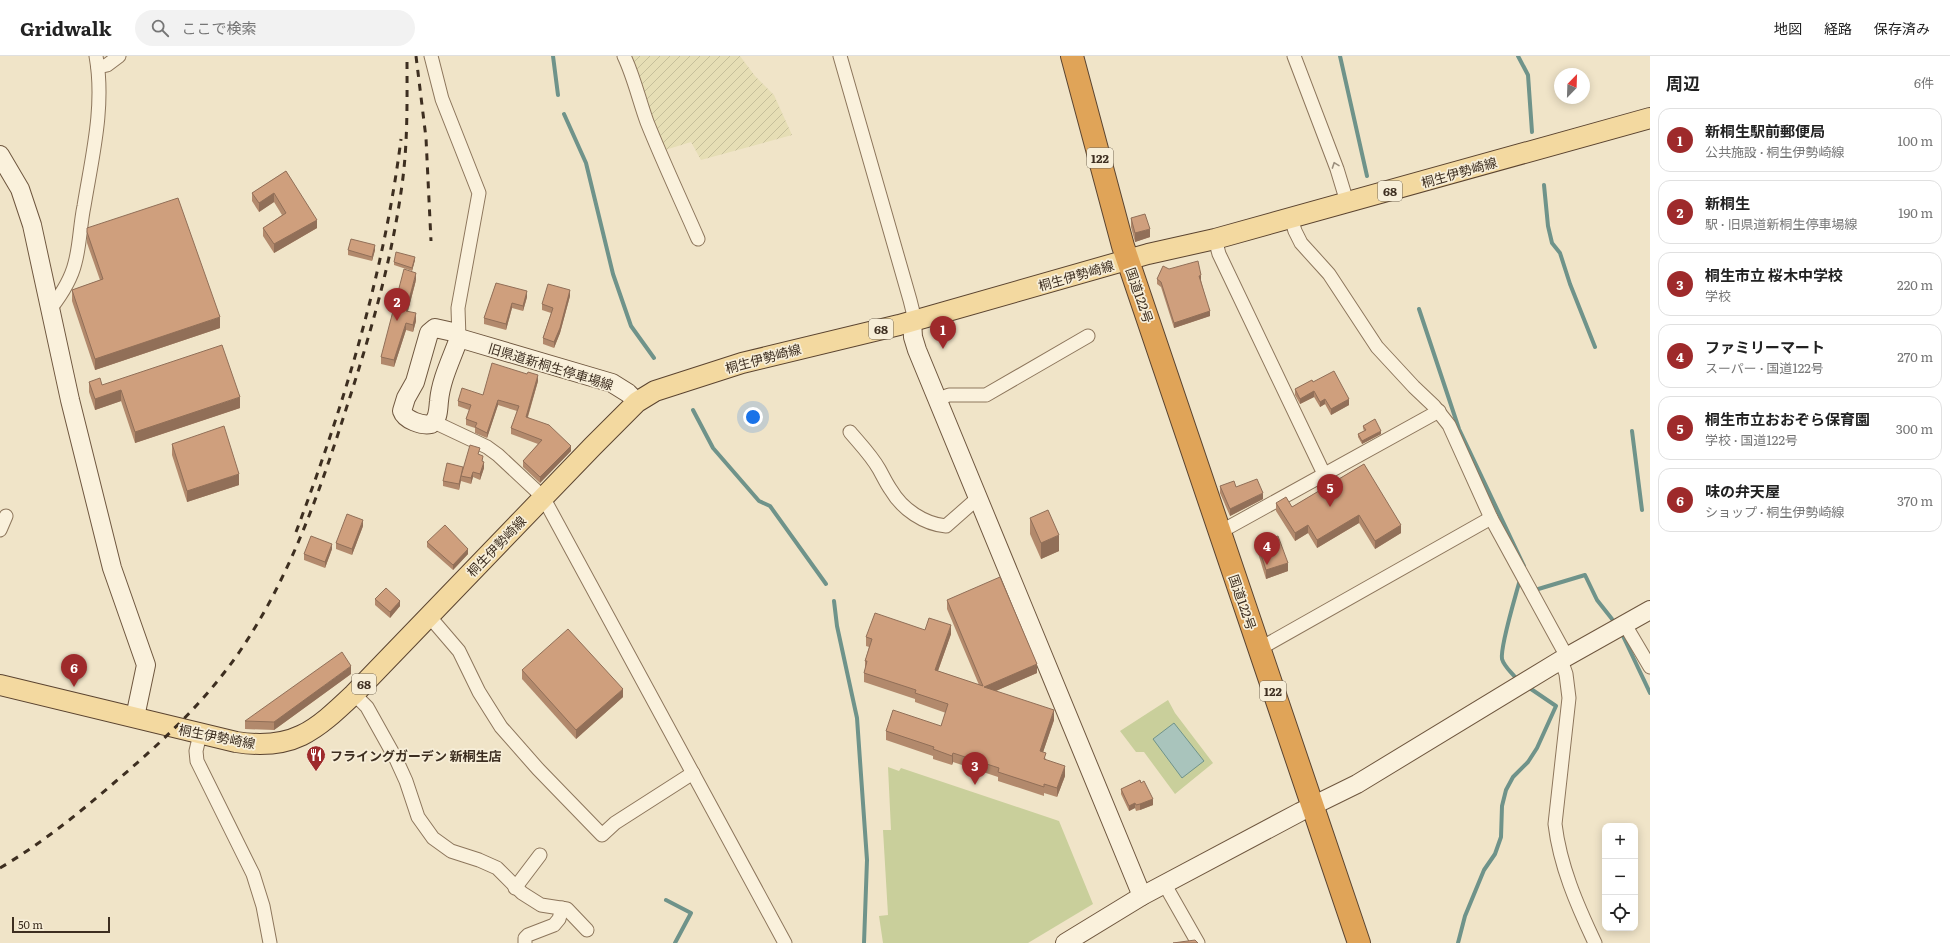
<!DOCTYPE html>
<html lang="ja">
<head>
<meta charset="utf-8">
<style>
  :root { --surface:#fff; --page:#f2f2f2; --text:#222; --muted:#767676; --line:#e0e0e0; --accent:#9e2a2b }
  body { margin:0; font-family:Literata,"Noto Sans JP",serif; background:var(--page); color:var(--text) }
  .controls { position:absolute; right:12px; bottom:12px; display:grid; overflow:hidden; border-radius:8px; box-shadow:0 2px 10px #0003 }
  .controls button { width:36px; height:36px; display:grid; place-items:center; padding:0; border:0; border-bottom:1px solid var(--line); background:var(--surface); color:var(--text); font:20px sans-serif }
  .compass { position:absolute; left:1554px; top:12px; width:36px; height:36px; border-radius:50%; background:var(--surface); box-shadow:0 2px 10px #0003; rotate:23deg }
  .scale { position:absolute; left:12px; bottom:10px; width:98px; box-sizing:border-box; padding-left:4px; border:2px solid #3d2e20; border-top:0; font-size:11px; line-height:14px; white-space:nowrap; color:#3d2e20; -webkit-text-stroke:3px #f7eed8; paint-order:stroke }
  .you { position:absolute; left:753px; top:361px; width:14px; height:14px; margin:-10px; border:3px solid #fff; border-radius:50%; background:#1a73e8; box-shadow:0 0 0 6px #1a73e833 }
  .badge { display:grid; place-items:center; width:26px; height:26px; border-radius:50%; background:var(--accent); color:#fff; font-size:13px; font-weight:700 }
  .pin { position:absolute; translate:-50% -33px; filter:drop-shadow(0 1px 2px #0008) }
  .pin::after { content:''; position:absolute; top:21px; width:14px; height:12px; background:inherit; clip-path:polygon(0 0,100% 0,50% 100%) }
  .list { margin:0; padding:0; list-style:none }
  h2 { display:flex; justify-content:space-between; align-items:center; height:52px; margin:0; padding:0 16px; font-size:17px }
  h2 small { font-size:13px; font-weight:400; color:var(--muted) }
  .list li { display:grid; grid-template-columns:26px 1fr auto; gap:12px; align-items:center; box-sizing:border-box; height:64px; margin:0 8px 8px; padding:0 8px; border:1px solid var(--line); border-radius:12px }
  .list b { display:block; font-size:15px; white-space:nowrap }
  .list p { margin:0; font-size:13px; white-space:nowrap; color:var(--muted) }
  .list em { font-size:13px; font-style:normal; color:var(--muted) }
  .icon { flex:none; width:22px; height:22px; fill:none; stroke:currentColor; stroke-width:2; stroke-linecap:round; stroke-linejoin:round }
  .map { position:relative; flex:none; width:1650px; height:887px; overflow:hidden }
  header { display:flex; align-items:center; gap:24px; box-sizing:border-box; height:56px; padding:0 20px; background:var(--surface); border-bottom:1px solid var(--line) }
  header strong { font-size:19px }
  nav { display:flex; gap:22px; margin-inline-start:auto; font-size:14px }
  .search { width:280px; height:36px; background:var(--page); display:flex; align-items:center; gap:10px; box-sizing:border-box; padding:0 14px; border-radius:22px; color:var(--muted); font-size:15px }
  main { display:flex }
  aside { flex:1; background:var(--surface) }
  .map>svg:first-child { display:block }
</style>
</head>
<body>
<header>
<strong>Gridwalk</strong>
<div class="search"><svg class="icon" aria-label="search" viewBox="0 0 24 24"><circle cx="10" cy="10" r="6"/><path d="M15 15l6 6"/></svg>ここで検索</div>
<nav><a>地図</a><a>経路</a><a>保存済み</a></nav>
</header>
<main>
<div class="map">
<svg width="1650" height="887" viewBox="0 0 1650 887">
  <defs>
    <pattern id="farmland-furrows" width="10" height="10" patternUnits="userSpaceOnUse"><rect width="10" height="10" fill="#e6deb5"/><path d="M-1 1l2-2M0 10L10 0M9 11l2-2" fill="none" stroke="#c6bf9b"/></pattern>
  </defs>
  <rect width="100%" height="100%" fill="#f0e4c8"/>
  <polygon fill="url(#farmland-furrows)" points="630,0 740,0 755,20 774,39 792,79 701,104 691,86 665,94 649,55 640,21"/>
  <g fill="#c9cf9b">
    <polygon points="1168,644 1175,657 1213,707 1175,738 1144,696 1136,696 1120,675"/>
    <polygon points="888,711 899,715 901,712 1059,765 1093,848 1028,887 883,887 879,860 888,859 883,774 891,774"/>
  </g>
  <polygon fill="#a9c4bc" stroke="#6f938a" points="1174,667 1204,705 1182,722 1153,683"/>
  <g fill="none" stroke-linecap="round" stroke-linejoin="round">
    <g stroke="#6f938a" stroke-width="4">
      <polyline points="553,0 558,39"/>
      <polyline points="1340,0 1367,120"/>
      <polyline points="1518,0 1528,19 1532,76"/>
      <polyline points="564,58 586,107 613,218 631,270 654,302"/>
      <polyline points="1544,129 1548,170 1552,187 1560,197 1570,228 1595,291"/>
      <polyline points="1419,253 1459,373 1524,510"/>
      <polyline points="693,354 713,392 759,445 770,450 826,528"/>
      <polyline points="1632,375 1642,454"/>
      <polyline points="1534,531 1535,534 1585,519 1597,544 1612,563"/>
      <polyline points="834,545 837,570 857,662 867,804 864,887"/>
      <polyline points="1623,580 1650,637"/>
      <path d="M1515 621C1510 615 1504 610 1502 603 1500 591 1515 542 1519 527"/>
      <polyline points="666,844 691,857 675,887"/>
      <polyline points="1458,887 1465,860 1484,814 1495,798 1501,781 1502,750 1506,734 1513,721 1528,706 1537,692 1556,650 1531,633"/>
    </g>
    <g stroke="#8d765c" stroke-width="15">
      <g id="street">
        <polyline points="431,0 442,43 479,137 458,252 459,282"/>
        <path d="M624 0C634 21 639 44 647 66 663 106 681 144 698 183"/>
        <polyline points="840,0 910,244 913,256 912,265"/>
        <polyline points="1294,0 1337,113 1347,146"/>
        <polyline points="98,11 107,9 119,0"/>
        <polyline points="1291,162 1295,175 1301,187 1329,218 1377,291 1414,331 1434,350 1449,369 1491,462 1567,601"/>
        <polyline points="1215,183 1219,198 1324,418"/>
        <path d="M51 252C61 239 71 224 75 207 80 189 80 169 84 150 92 101 105 50 96 0"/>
        <polyline points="938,343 949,339 986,339 1088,280"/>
        <polyline points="434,366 487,391 498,399 543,441 785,887"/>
        <path d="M850 376C860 388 871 399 879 413 883 420 886 427 891 434 902 453 924 468 946 470L979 441"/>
        <polyline points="0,474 6,460"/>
        <polyline points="1220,476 1439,355"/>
        <polyline points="429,560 459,595 479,636 501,671 538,713 602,779 615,767 693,717"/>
        <polyline points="1624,567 1650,611"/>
        <polyline points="1259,593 1491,462"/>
        <path d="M1561 604 1566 618 1569 642 1555 768C1560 810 1577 849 1595 887"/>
        <polyline points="354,638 367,651 396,703 406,725 418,761 433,782 451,795 479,804 497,812 522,837 541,849 567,853 587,874"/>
        <polyline points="200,678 196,695 197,705 253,818 263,850 270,887"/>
        <polyline points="1165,829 1198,887"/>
        <polyline points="515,832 540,799"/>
        <polyline points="525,887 525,882 528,879 554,869 559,863 562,852"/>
      </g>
    </g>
    <g stroke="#6f573f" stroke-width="20">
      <g id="secondary">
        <polyline points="0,99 20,133 32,169 70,344 112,512 146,609 135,661"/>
        <polyline points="912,265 913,281 917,294 1142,840"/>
        <path d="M435 272 453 276 459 282C452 302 441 323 439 345 438 353 439 363 431 368 422 370 405 364 402 355L406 342 415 326 429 277Z"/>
        <polyline points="459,282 612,327 628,337 637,346"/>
        <polyline points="1065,887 1142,840 1300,756 1357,728 1561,604 1650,554"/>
      </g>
    </g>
    <g stroke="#5b4430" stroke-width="22">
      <path id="primary" d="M0 629 236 686C293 695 315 675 354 638L593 390 637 346 655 335 742 307 899 269 1148 198 1215 183 1650 62"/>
    </g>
    <g stroke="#5b4430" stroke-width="24">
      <polyline id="highway" points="1072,0 1123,190 1359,887"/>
    </g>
    <use href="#street" stroke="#faf1dc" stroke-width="13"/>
    <use href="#secondary" stroke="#faf1dc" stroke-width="18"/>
    <use href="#primary" stroke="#f3d9a0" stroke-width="20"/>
    <use href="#highway" stroke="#e0a458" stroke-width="22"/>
    <g stroke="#3d2e20" stroke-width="3" stroke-dasharray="7 7" stroke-linecap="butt">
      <polyline points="416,0 426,82 431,185"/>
      <path d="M296 476C344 349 384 218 401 83"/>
      <path d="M0 812C42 787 78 758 115 726 161 687 205 646 240 595 291 520 321 432 348 347 371 276 392 203 402 129 408 86 407 43 407 0"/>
    </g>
  </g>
  <g fill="#b2896c">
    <polygon points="286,115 317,172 274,197 263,180 263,172 282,159 274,146 259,156 252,145 252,137"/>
    <polygon points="1131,162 1150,181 1135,186 1131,171"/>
    <polygon points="87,176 220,272 95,314 72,245 72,234 100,224 87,187"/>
    <polygon points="348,194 375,194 372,205 348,199"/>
    <polygon points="415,204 412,215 394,209 394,206"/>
    <polygon points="1169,213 1201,224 1210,260 1174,272 1161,231 1157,228 1157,223"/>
    <polygon points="416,224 408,255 416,265 413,276 406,274 394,311 381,308 381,301"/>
    <polygon points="496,227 527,241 523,255 512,252 506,274 484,268 484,262"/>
    <polygon points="570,240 560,277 554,292 543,288 543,282 551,257 542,254 542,248"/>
    <polygon points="538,325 528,361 571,395 540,427 523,411 523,405 538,388 511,378 511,372 517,355 498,349 487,382 475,377 475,372 466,369 466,363 469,354 458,350 458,345"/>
    <polygon points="89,326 102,329 240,352 135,387 121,345 95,354 89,336"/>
    <polygon points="1313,326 1349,349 1331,359 1325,348 1320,351 1314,341 1300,348 1295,339 1295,333"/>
    <polygon points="1363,370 1381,378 1362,388 1358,381 1358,378 1364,375 1363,372"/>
    <polygon points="172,388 239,429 187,446 172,399"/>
    <polygon points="480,398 479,399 483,406 484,412 480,424 473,421 471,428 461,425 461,424 459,434 443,430 443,425 463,413"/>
    <polygon points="1364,408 1401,477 1375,493 1359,467 1317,492 1308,477 1295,485 1276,455 1276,447 1292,451"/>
    <polygon points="1220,430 1236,431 1263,443 1230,460 1220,437"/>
    <polygon points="1030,462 1059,495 1041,503 1030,478"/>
    <polygon points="363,470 352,499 336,493 336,487"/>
    <polygon points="427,486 468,498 453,514 427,491"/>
    <polygon points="1257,486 1288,515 1266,523 1257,494"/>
    <polygon points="332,493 325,512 304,504 304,498"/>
    <polygon points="375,543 400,550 390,562 375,549"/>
    <polygon points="947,544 1037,617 996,635 1054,664 1043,696 1046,704 1065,720 1057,741 1044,737 1044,740 998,725 998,721 953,706 952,709 933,703 933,700 886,684 886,675 941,670 946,657 915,646 915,643 864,626 864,617 865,613 865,605 869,591 866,590 866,581 925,574 951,578 938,615 979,629 947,553"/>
    <polygon points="522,614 623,641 576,683 522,623"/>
    <polygon points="351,618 274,674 245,673 245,665"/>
    <polygon points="1141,727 1153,749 1140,754 1136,755 1135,752 1129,755 1121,738 1121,733"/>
  </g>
  <g fill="#916f58">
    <polygon points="274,137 274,146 259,156 259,147"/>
    <polygon points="317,164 317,172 274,197 274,188"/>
    <polygon points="1150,173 1150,181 1135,186 1135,177"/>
    <polygon points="375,189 375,194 372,205 372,201"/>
    <polygon points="415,201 415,204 412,215 412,212"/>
    <polygon points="416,217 416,224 406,262 406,255"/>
    <polygon points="1201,219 1201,224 1199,225 1199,220"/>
    <polygon points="570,234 570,240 560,277 554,292 554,286"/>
    <polygon points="527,235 527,241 523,255 523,250"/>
    <polygon points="512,247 512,252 506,274 506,268"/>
    <polygon points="1210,255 1210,260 1174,272 1174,267"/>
    <polygon points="416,257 416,265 413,276 413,269"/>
    <polygon points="220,261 220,272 95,314 95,303"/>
    <polygon points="406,267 406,274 394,311 394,304"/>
    <polygon points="538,319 538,325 526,366 526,361"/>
    <polygon points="121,334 121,345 95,354 95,343"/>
    <polygon points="1314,335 1314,341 1300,348 1300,343"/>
    <polygon points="240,341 240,352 135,387 135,376"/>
    <polygon points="1325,343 1325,348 1320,351 1320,346"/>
    <polygon points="1349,343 1349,349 1331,359 1331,353"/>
    <polygon points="498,344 498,349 487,382 487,377"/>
    <polygon points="1381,375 1381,378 1362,388 1362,385"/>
    <polygon points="571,390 571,395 540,427 540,421"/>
    <polygon points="484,406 484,412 480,424 480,418"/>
    <polygon points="463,411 461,420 461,424 459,434 459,428"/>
    <polygon points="473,416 473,421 471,428 471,422"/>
    <polygon points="239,418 239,429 187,446 187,435"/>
    <polygon points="1263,437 1263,443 1230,460 1230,453"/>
    <polygon points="1359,459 1359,467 1317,492 1317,484"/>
    <polygon points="363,464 363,470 352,499 352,493"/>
    <polygon points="1308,469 1308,477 1295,485 1295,477"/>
    <polygon points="1401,469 1401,477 1375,493 1375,485"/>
    <polygon points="1059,479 1059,495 1041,503 1041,487"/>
    <polygon points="332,488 332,493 325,512 325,506"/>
    <polygon points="468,493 468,498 453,514 453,509"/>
    <polygon points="1288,507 1288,515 1266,523 1266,514"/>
    <polygon points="400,545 400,550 390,562 390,556"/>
    <polygon points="951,569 951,578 935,623 935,614"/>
    <polygon points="1037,608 1037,617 984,640 984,631"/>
    <polygon points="351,610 351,618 274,674 274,666"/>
    <polygon points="623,633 623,641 576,683 576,674"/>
    <polygon points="1054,654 1054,664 1040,705 1040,695"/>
    <polygon points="953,697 953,706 952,709 952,700"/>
    <polygon points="1065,710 1065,720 1057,741 1057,732"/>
    <polygon points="1153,743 1153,749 1140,754 1140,748"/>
    <polygon points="1135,747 1135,752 1129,755 1129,750"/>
  </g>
  <g fill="#cf9f7d" stroke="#916f58">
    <polygon points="286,115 317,164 274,188 263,172 286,157 274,137 259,147 252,137"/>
    <polygon points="178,142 220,261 95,303 72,234 103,223 87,176 87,172"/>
    <polygon points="1145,158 1150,173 1135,177 1131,162"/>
    <polygon points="351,183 375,189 372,201 348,194"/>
    <polygon points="396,196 415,201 412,212 394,206"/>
    <polygon points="1198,205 1201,219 1199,220 1210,255 1174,267 1161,226 1157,223 1163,210 1169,213"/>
    <polygon points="404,213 416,217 406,255 416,257 413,269 406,267 394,304 381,301"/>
    <polygon points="496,227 527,235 523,250 512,247 506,268 484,262"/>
    <polygon points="548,228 570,234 560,272 554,286 543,282 553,252 542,248"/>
    <polygon points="222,289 240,341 135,376 121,334 95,343 89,326 100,322 102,329"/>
    <polygon points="492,307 527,318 528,316 538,319 526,361 549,369 571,390 540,421 523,405 542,384 511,372 519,350 498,344 487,377 475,371 477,367 466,363 471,349 458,345 462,332 483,339"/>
    <polygon points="1334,315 1349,343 1331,353 1325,343 1320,346 1314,335 1300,343 1295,333 1312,324 1313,326"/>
    <polygon points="1375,363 1381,375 1362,385 1358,378 1366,374 1363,370"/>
    <polygon points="224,370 239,418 187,435 172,388"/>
    <polygon points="470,389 480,392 478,398 483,400 482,405 484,406 480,418 473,416 471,422 461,420"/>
    <polygon points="447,407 463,411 459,428 443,425"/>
    <polygon points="1364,408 1401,469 1375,485 1359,459 1317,484 1308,469 1295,477 1276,447 1286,441 1292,451"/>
    <polygon points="1257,423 1263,437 1230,453 1220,430 1234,425 1236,431"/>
    <polygon points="1048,454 1059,479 1041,487 1030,462"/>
    <polygon points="347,458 363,464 352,493 336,487"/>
    <polygon points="445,469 468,493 453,509 427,486"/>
    <polygon points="311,480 332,488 325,506 304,498"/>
    <polygon points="1278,480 1288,507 1266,514 1257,486 1267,482 1268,484"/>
    <polygon points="1000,521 1037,608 984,631 1054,654 1040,695 1046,697 1044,703 1065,710 1057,732 1044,728 1044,731 998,716 999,712 953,697 952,700 933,693 934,691 886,675 893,654 941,670 948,648 915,637 916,634 864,617 867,605 865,605 872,583 866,581 875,557 925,574 929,562 951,569 935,614 983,630 947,544"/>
    <polygon points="386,532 400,545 390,556 375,543"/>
    <polygon points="568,573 623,633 576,674 522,614"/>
    <polygon points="342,596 351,610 274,666 245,665"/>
    <polygon points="1140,724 1141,727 1144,725 1153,743 1140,748 1136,749 1135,747 1129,750 1121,733"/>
    <polygon points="1195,884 1198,887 1173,887"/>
  </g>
  <defs><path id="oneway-chevron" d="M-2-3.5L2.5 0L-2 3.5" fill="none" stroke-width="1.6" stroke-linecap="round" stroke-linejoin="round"/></defs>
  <use stroke="#9c907e" href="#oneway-chevron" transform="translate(1335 109) rotate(-110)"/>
  <defs>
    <g id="restaurant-pin" transform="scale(1)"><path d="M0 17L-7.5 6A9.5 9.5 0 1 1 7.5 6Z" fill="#9e2a2b" stroke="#f7eed8"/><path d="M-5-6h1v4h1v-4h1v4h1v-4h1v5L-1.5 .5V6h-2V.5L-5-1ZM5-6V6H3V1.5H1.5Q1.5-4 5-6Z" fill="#fff"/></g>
  </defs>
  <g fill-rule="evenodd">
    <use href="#restaurant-pin" x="316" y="699"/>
  </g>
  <g text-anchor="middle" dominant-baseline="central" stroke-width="3.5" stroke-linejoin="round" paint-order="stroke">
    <g fill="#f7eed8" stroke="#756857" stroke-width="1">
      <rect x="1087" y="92" width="26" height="20" rx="3"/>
      <rect x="1378" y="125" width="24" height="20" rx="3"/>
      <rect x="869" y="263" width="24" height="20" rx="3"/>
      <rect x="352" y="618" width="24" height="20" rx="3"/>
      <rect x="1260" y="625" width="26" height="20" rx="3"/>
    </g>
    <g font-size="12" font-weight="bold" fill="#3d2e20">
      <text x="1100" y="102">122</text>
      <text x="1390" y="135">68</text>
      <text x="881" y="273">68</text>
      <text x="364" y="628">68</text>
      <text x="1273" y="635">122</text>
    </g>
    <g font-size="13" fill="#3d2e20" stroke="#f7eed8">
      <text transform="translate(1459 116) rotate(-16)">桐生伊勢崎線</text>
      <text transform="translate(1076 219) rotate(-16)">桐生伊勢崎線</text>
      <text transform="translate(1140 239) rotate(71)">国道122号</text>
      <text transform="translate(763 302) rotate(-15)">桐生伊勢崎線</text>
      <text transform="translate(551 310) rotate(17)">旧県道新桐生停車場線</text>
      <text transform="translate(496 490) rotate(-46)">桐生伊勢崎線</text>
      <text transform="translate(1243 546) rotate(71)">国道122号</text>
      <text transform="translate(217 680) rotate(11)">桐生伊勢崎線</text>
    </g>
    <g font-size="13" font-weight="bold" fill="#3d2e20" stroke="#f7eed8" text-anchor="start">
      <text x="330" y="699">フライングガーデン 新桐生店</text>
    </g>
  </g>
</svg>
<div class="controls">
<button>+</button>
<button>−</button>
<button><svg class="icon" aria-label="locate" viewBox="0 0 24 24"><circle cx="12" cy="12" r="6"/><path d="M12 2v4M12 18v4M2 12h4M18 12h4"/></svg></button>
</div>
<svg class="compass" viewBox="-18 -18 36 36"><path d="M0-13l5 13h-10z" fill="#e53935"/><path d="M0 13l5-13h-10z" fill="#767676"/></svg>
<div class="scale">50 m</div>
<div class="you"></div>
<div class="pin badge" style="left:943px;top:293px">1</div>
<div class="pin badge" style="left:397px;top:265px">2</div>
<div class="pin badge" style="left:975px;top:729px">3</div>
<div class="pin badge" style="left:1267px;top:509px">4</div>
<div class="pin badge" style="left:1330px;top:451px">5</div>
<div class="pin badge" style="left:74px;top:631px">6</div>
</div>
<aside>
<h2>周辺<small>6件</small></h2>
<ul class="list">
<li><span class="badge">1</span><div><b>新桐生駅前郵便局</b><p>公共施設 · 桐生伊勢崎線</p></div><em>100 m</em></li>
<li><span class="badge">2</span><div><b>新桐生</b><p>駅 · 旧県道新桐生停車場線</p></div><em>190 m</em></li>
<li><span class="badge">3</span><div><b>桐生市立 桜木中学校</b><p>学校</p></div><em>220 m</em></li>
<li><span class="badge">4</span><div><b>ファミリーマート</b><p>スーパー · 国道122号</p></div><em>270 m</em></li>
<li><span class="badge">5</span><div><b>桐生市立おおぞら保育園</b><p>学校 · 国道122号</p></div><em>300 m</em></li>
<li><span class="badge">6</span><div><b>味の弁天屋</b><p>ショップ · 桐生伊勢崎線</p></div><em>370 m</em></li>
</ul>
</aside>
</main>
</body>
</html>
